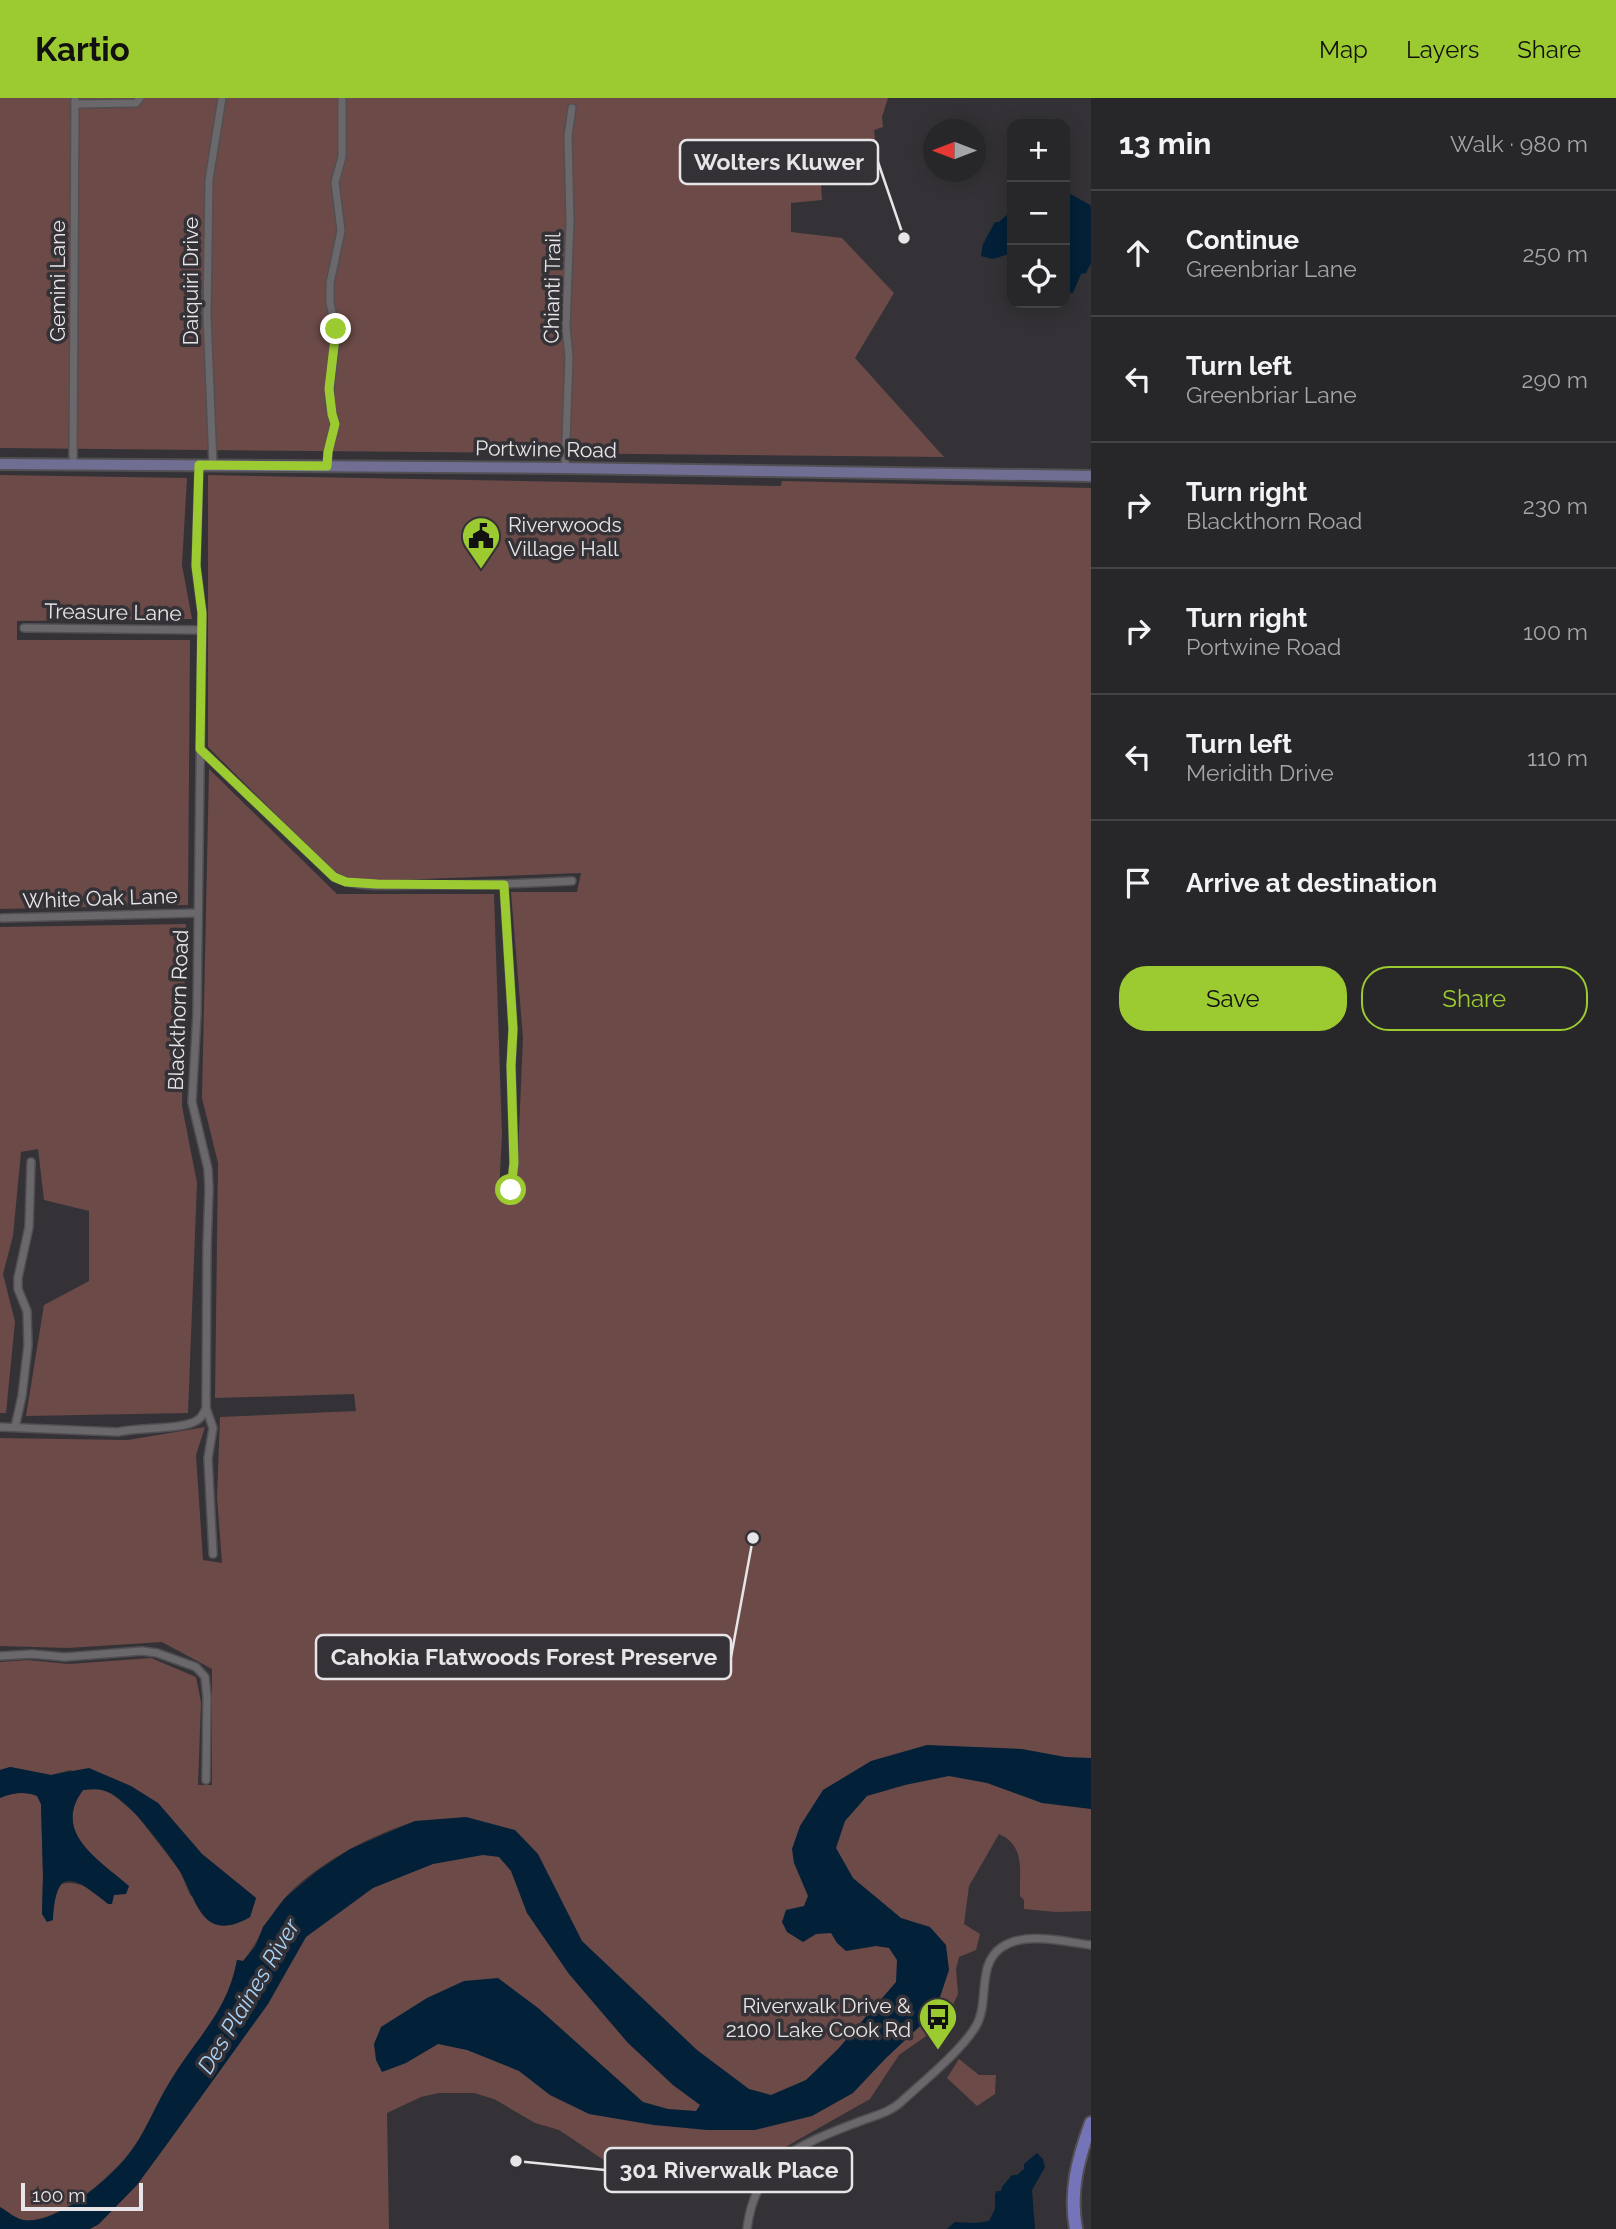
<!DOCTYPE html>
<html lang="en">
<head>
<meta charset="utf-8">
<style>
  :root { --surface:#272628; --page:#333234; --text:#f1f3f6; --muted:#a4a5a8; --line:#434345; --accent:#9cca31 }
  body { margin:0; font-family:Raleway,sans-serif; background:var(--page); color:var(--text) }
  .controls { position:absolute; right:21px; top:21px; display:grid; overflow:hidden; border-radius:14px; box-shadow:0 4px 18px #0003 }
  .controls button { width:63px; height:63px; display:grid; place-items:center; padding:0; border:0; border-bottom:2px solid var(--line); background:var(--surface); color:var(--text); font:35px sans-serif }
  .compass { position:absolute; left:923px; top:21px; width:63px; height:63px; border-radius:50%; background:var(--surface); box-shadow:0 4px 18px #0003; rotate:270deg }
  .scale { position:absolute; left:21px; bottom:18px; width:122px; box-sizing:border-box; padding-left:7px; border:4px solid #e7e5e8; border-top:0; font-size:19px; line-height:24px; white-space:nowrap; color:#e7e5e8; -webkit-text-stroke:5px #343236; paint-order:stroke }
  .stop { position:absolute; width:21px; height:21px; margin:-16px; border:5px solid #9cca31; border-radius:50%; background:#fff }
  .stop.end { background:#9cca31; border-color:#fff; box-shadow:0 2px 7px #0008 }
  .list { margin:0; padding:0; list-style:none }
  h2 { display:flex; justify-content:space-between; align-items:center; height:91px; margin:0; padding:0 28px; font-size:30px }
  h2 small { font-size:23px; font-weight:400; color:var(--muted) }
  .list li { display:grid; grid-template-columns:46px 1fr auto; gap:21px; align-items:center; box-sizing:border-box; height:126px; padding:0 28px; border-top:2px solid var(--line) }
  .list b { display:block; font-size:26px; white-space:nowrap }
  .list p { margin:0; font-size:23px; white-space:nowrap; color:var(--muted) }
  .list em { font-size:23px; font-style:normal; color:var(--muted) }
  .actions { display:flex; gap:14px; padding:21px 28px }
  .actions a { flex:1; padding:16px 0; border:2px solid var(--accent); border-radius:28px; text-align:center; font-size:24px; color:var(--accent) }
  .actions .main { background:var(--accent); color:#111 }
  .icon { flex:none; width:38px; height:38px; fill:none; stroke:currentColor; stroke-width:2; stroke-linecap:round; stroke-linejoin:round }
  .map { position:relative; flex:none; width:1091px; height:2131px; overflow:hidden }
  header { display:flex; align-items:center; gap:42px; box-sizing:border-box; height:98px; padding:0 35px; background:var(--accent); color:#111 }
  header strong { font-size:33px }
  nav { display:flex; gap:38px; margin-inline-start:auto; font-size:24px }
  main { display:flex }
  aside { flex:1; background:var(--surface) }
  .map>svg:first-child { display:block }
</style>
</head>
<body>
<header>
<strong>Kartio</strong>
<nav><a>Map</a><a>Layers</a><a>Share</a></nav>
</header>
<main>
<div class="map">
<svg width="1091" height="2131" viewBox="0 0 1091 2131">
  <rect width="100%" height="100%" fill="#343236"/>
  <g fill="#6b4a48">
    <polygon points="0,0 888,0 882,19 883,29 874,32 875,41 819,54 822,102 791,105 791,134 842,140 894,195 855,260 944,359 0,350"/>
    <polygon points="0,377 187,380 182,467 192,521 17,523 17,542 190,542 188,807 0,811"/>
    <path d="M208 377 781 388 782 383 1091 390V1813L1056 1814 1024 1811V1802L1020 1798C1019 1773 1026 1748 999 1736L969 1788 964 1826 980 1836 976 1852 959 1859 956 1871 958 1896 950 1913 939 1929 899 1957 870 2001 713 2090 696 2075 635 2083 559 2032 535 2025 494 2001 474 1995H439L421 1999 387 2015 389 2131H0L20 2128 80 2110 140 2049 280 1821 417 1723C376 1734 312 1768 284 1801 267 1820 259 1844 243 1863L237 1862C228 1914 197 1939 171 1982 155 2007 145 2038 125 2060 107 2082 54 2127 23 2122 16 2121 7 2113 0 2109V1700C13 1695 24 1693 37 1698L41 1706 43 1778 42 1816 53 1822C53 1812 51 1797 57 1789 67 1777 104 1796 120 1796L129 1789C100 1762 51 1735 83 1692L96 1690 111 1695 123 1705 136 1716 180 1773 190 1797 232 1827 250 1819 256 1800 202 1756 158 1705 70 1672 51 1677 11 1669 0 1672V1564L28 1562 69 1566 151 1560 196 1579 201 1604 198 1687H212V1571L162 1544 68 1550 0 1548V1340L128 1342 205 1329 196 1357 203 1462 222 1465 217 1399 220 1319 356 1313 354 1296 215 1300 218 1065 202 1000 209 671 337 796H494L502 1037 499 1094 516 1102 523 940 511 794H577L581 775 344 784 208 649Z"/>
    <polygon points="186,826 182,1008 197,1085 188,1315 26,1318 44,1207 89,1183 89,1113 44,1102 38,1051 21,1054 13,1138 3,1176 15,1224 6,1315 0,1315 0,829"/>
    <polygon points="959,1961 979,1977 996,1977 995,1996 977,2008 947,1980"/>
  </g>
  <g fill="#022038">
    <polygon points="1065,93 1090,107 1091,111 1091,165 1086,175 1081,176 1073,195 1065,194"/>
    <polygon points="1012,112 1012,155 993,161 981,158 983,146 995,124 999,124"/>
    <path d="M927 1647 1022 1651 1065 1659 1091 1660V1711L1042 1705 987 1685 949 1678 905 1687 867 1698 845 1723 836 1750 853 1780 901 1820 930 1829 946 1847 949 1872 935 1914 885 1961 853 1995 812 2018 755 2032H707L654 2027 589 2016 550 1997 519 1973 467 1952 438 1946 406 1965 382 1974 376 1962 374 1946 381 1929 427 1900 464 1883 498 1880 538 1910 643 2004 668 2011 696 2013 700 2007 673 1987 628 1945 569 1876 527 1815 511 1773 499 1759 483 1757 433 1766 373 1790 306 1839 268 1906 170 2042 137 2087 99 2126 90 2131H0V2109C7 2113 16 2121 23 2122 56 2128 106 2083 126 2060 145 2037 155 2007 171 1982 197 1939 228 1913 237 1862L243 1863 255 1849 263 1829 285 1800 316 1774 350 1751 415 1723 466 1719 515 1732 538 1756 582 1843 697 1952 749 1991 771 1997 806 1982 838 1951 896 1884 897 1862 889 1850 876 1848 846 1853 837 1845 831 1835 816 1836 803 1844 787 1834 782 1824 786 1812 804 1808 808 1798 794 1765 792 1751 800 1728 823 1692 871 1663Z"/>
    <path d="M10 1669 51 1677 89 1670 131 1688 158 1705 202 1756 256 1800 250 1819C201 1847 197 1801 179 1772 166 1752 130 1704 110 1695 101 1690 93 1691 83 1692 51 1735 100 1762 129 1788L126 1796 114 1797 112 1806H108C74 1779 56 1766 53 1822L47 1824 42 1816 43 1778 41 1706 37 1698C24 1693 13 1695 0 1700V1672Z"/>
    <polygon points="1037,2055 1043,2061 1045,2069 1032,2092 1035,2131 947,2131 955,2124 975,2125 989,2123 995,2111 995,2096 997,2093 1001,2093 1002,2089 1012,2077 1017,2077 1024,2071 1024,2066"/>
  </g>
  <g fill="none" stroke-linecap="round" stroke-linejoin="round">
    <g stroke="#514f52" stroke-width="10">
      <g id="street">
        <polyline points="75,6 136,5 140,0"/>
        <polyline points="73,367 75,0"/>
        <polyline points="199,367 196,468 202,515 197,916 192,1004 208,1071 209,1091 207,1149 206,1310 213,1330 208,1360 213,1456"/>
        <polyline points="213,367 207,217 209,82 222,0"/>
        <polyline points="327,368 328,354 335,326 329,303 336,231 330,205 330,185 341,133 335,84 342,59 342,0"/>
        <polyline points="565,370 569,259 566,229 570,123 568,38 572,10"/>
        <polyline points="24,530 201,532"/>
        <path d="M200 651 334 779C358 791 392 787 420 787 471 787 521 786 572 783"/>
        <polyline points="504,787 513,931 511,968 514,1065 511,1092"/>
        <polyline points="2,820 198,815"/>
        <path d="M0 1329 118 1334C139 1329 180 1332 196 1323 201 1321 204 1315 206 1310"/>
        <polyline points="15,1329 22,1298 28,1247 27,1213 18,1191 18,1180 29,1129 31,1064"/>
        <polyline points="0,1558 32,1556 65,1559 142,1553 157,1555 196,1569 205,1579 207,1599 206,1682"/>
        <path d="M747 2131C755 2062 801 2046 858 2024 873 2018 889 2015 901 2004 923 1984 962 1952 976 1928 990 1904 976 1866 1002 1849 1026 1833 1065 1844 1091 1847"/>
      </g>
    </g>
    <g stroke="#514f52" stroke-width="14">
      <polyline id="secondary" points="0,366 565,370 1091,378"/>
    </g>
    <g stroke="#514f52" stroke-width="16">
      <path id="primary" d="M1076 2131C1069 2093 1078 2061 1091 2025"/>
    </g>
    <use href="#street" stroke="#6b686c" stroke-width="7"/>
    <use href="#secondary" stroke="#706e93" stroke-width="10"/>
    <use href="#primary" stroke="#7574b9" stroke-width="12"/>
  </g>
  <g fill="none" stroke-linecap="round" stroke-linejoin="round">
    <polyline stroke="#9cca31" stroke-width="9" points="336,231 329,291 332,316 335,326 328,354 327,368 199,367 196,468 202,515 200,651 334,779 346,784 377,786 504,787 513,931 511,968 514,1065 511,1092"/>
  </g>
  <defs>
    <g id="civic-pin" transform="scale(2.0125)"><path d="M0 17L-7.5 6A9.5 9.5 0 1 1 7.5 6Z" fill="#9cca31" stroke="#343236"/><path d="M-.6-6.5H3V-4.5H.6V-3L4-1V1h2V6H-6V1h2V-1L-.6-3ZM-1.2 2.5V6h2.4V2.5Z" fill="#111"/></g>
    <g id="bus-pin" transform="scale(2.0125)"><path d="M0 17L-7.5 6A9.5 9.5 0 1 1 7.5 6Z" fill="#9cca31" stroke="#343236"/><path d="M-5-6H5V4H4V6H2V4H-2V6H-4V4H-5ZM-3.5-4V0h7V-4ZM-3.5 1.2v1.5H-2V1.2ZM2 1.2v1.5H3.5V1.2Z" fill="#111"/></g>
  </defs>
  <g fill-rule="evenodd">
    <use href="#civic-pin" x="481" y="438"/>
    <use href="#bus-pin" x="938" y="1919"/>
  </g>
  <g text-anchor="middle" dominant-baseline="central" stroke-width="7" stroke-linejoin="round" paint-order="stroke">
    <g font-size="21" fill="#e7e5e8" stroke="#343236">
      <text transform="translate(57 183) rotate(-90)">Gemini Lane</text>
      <text transform="translate(190 183) rotate(-90)">Daiquiri Drive</text>
      <text transform="translate(552 190) rotate(-89)">Chianti Trail</text>
      <text transform="translate(546 351) rotate(1)">Portwine Road</text>
      <text transform="translate(113 514) rotate(1)">Treasure Lane</text>
      <text transform="translate(100 800) rotate(-2)">White Oak Lane</text>
      <text transform="translate(178 912) rotate(-88)">Blackthorn Road</text>
    </g>
    <g font-size="21" fill="#e7e5e8" stroke="#343236" text-anchor="start">
      <text x="508" y="426">Riverwoods<tspan x="508" dy="24">Village Hall</tspan></text>
      <text x="911" y="1907" text-anchor="end">Riverwalk Drive &amp;<tspan x="911" dy="24">2100 Lake Cook Rd</tspan></text>
    </g>
    <g font-size="23" font-style="italic" fill="#a8d3f9" stroke="#343236">
      <text transform="translate(248 1898) rotate(-59)">Des Plaines River</text>
    </g>
  </g>
  <path fill="none" stroke="#e7e5e8" stroke-width="2.5" d="M904 140L878 64M753 1440L731 1559M516 2063L605 2072"/>
  <g fill="#e7e5e8" stroke="#343236" stroke-width="2.5">
    <circle cx="904" cy="140" r="7"/>
    <circle cx="753" cy="1440" r="7"/>
    <circle cx="516" cy="2063" r="7"/>
  </g>
  <g fill="#343236" stroke="#e7e5e8" stroke-width="2.5">
    <rect x="680" y="42" width="198" height="44" rx="7"/>
    <rect x="316" y="1537" width="415" height="44" rx="7"/>
    <rect x="605" y="2050" width="247" height="44" rx="7"/>
  </g>
  <g font-size="23" text-anchor="middle" font-weight="bold" fill="#e7e5e8">
    <text x="779" y="72">Wolters Kluwer</text>
    <text x="524" y="1567">Cahokia Flatwoods Forest Preserve</text>
    <text x="729" y="2080">301 Riverwalk Place</text>
  </g>
</svg>
<div class="controls">
<button>+</button>
<button>−</button>
<button><svg class="icon" aria-label="locate" viewBox="0 0 24 24"><circle cx="12" cy="12" r="6"/><path d="M12 2v4M12 18v4M2 12h4M18 12h4"/></svg></button>
</div>
<svg class="compass" viewBox="-18 -18 36 36"><path d="M0-13l5 13h-10z" fill="#e53935"/><path d="M0 13l5-13h-10z" fill="#a4a5a8"/></svg>
<div class="scale">100 m</div>
<div class="stop" style="left:511px;top:1092px"></div>
<div class="stop end" style="left:336px;top:231px"></div>
</div>
<aside>
<h2>13 min<small>Walk · 980 m</small></h2>
<ul class="list">
<li><svg class="icon" aria-label="ahead" viewBox="0 0 24 24"><path d="M12 20V5M6 11l6-6 6 6"/></svg><div><b>Continue</b><p>Greenbriar Lane</p></div><em>250 m</em></li>
<li><svg class="icon" aria-label="left" viewBox="0 0 24 24"><path d="M17 20v-9H6M10 6l-5 5 5 5"/></svg><div><b>Turn left</b><p>Greenbriar Lane</p></div><em>290 m</em></li>
<li><svg class="icon" aria-label="right" viewBox="0 0 24 24"><path d="M7 20v-9h11M14 6l5 5-5 5"/></svg><div><b>Turn right</b><p>Blackthorn Road</p></div><em>230 m</em></li>
<li><svg class="icon" aria-label="right" viewBox="0 0 24 24"><path d="M7 20v-9h11M14 6l5 5-5 5"/></svg><div><b>Turn right</b><p>Portwine Road</p></div><em>100 m</em></li>
<li><svg class="icon" aria-label="left" viewBox="0 0 24 24"><path d="M17 20v-9H6M10 6l-5 5 5 5"/></svg><div><b>Turn left</b><p>Meridith Drive</p></div><em>110 m</em></li>
<li><svg class="icon" aria-label="arrive" viewBox="0 0 24 24"><path d="M6 21V4h12l-3 4 3 4H6"/></svg><div><b>Arrive at destination</b></div></li>
</ul>
<div class="actions"><a class="main">Save</a><a>Share</a></div>
</aside>
</main>
</body>
</html>
